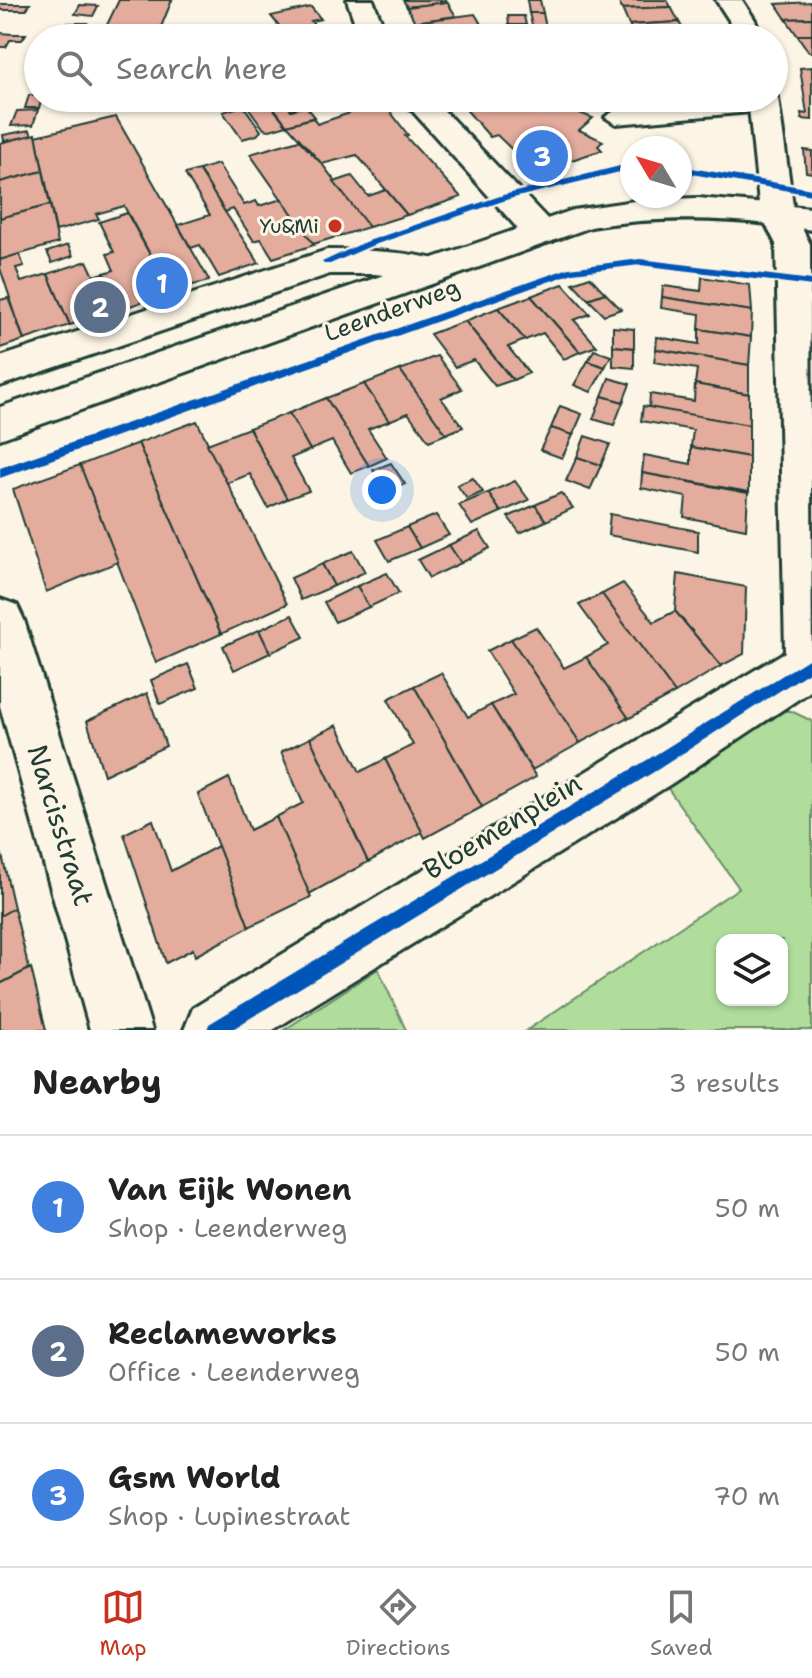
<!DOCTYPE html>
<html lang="en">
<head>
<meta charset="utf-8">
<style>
  :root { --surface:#fff; --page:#f6f6f6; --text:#222; --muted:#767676; --line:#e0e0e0; --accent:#c8321e }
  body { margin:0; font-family:"Shantell Sans",sans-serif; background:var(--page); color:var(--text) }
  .controls { position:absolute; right:24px; bottom:24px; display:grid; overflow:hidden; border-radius:16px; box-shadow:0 2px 6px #0004 }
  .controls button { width:72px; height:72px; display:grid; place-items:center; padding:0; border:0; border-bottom:2px solid var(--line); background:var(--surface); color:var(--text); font:40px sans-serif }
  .compass { position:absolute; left:620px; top:136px; width:72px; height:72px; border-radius:50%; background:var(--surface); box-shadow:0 2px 6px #0004; rotate:308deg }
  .you { position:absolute; left:382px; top:490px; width:28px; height:28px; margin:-20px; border:6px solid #fff; border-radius:50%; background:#1a73e8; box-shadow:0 0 0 12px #1a73e833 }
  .badge { display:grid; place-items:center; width:52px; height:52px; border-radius:50%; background:var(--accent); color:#fff; font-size:26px; font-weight:700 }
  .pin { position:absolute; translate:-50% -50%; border:4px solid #fff; box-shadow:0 2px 8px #0006 }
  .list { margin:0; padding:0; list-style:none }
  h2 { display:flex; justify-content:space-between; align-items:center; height:104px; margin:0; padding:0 32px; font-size:34px }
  h2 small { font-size:26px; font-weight:400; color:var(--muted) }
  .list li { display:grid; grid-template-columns:52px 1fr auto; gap:24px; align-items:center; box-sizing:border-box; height:144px; padding:0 32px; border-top:2px solid var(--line) }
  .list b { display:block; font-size:30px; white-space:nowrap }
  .list p { margin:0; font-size:26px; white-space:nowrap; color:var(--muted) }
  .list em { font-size:26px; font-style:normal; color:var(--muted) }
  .icon { flex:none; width:44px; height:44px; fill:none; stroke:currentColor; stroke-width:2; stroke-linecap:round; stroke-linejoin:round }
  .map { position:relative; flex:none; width:812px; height:1030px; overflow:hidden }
  .search { position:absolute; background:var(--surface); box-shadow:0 2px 6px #0004; left:24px; right:24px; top:24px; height:88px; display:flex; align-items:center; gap:20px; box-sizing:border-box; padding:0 28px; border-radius:44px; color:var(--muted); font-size:30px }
  .sheet { height:536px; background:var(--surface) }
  nav { display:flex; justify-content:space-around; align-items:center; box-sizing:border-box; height:112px; border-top:2px solid var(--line); background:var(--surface); font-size:22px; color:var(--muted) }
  nav a { display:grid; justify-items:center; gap:4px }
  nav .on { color:var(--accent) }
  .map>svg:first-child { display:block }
</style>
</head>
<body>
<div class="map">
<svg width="812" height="1030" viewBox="0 0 812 1030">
  <rect width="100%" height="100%" fill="#fcf5e5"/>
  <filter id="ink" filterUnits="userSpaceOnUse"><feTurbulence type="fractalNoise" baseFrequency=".0125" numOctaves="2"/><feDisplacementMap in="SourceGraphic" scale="16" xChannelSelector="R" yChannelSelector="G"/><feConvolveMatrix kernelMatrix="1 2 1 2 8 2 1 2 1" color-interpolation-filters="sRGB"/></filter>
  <g filter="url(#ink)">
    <g fill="#b0dd9b" stroke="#688d68" stroke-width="2" fill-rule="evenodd">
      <path d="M779 711H791L812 721V1030H527L739 888 664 783ZM722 940H782V1000H722Z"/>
      <polygon points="378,969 406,1030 284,1030"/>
    </g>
    <g fill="#e4ac9d" stroke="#1f3d34" stroke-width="2">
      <polygon points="119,0 172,0 159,32 104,31"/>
      <polygon points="403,0 446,0 447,2 407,7"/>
      <polygon points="527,0 540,0 543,13 529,13"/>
      <polygon points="618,0 667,0 671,7 622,9"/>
      <polygon points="447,2 456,16 415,22 407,7"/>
      <polygon points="812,2 812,18 786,19 776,4"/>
      <polygon points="0,4 30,4 26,10 0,10"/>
      <polygon points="80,5 98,6 93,16 75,14"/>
      <polygon points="311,7 321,19 311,21 325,38 233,38 280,27 271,16"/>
      <polygon points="671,7 679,22 629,25 622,9"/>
      <polygon points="529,13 543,13 546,28 533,29"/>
      <polygon points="475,14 484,29 423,37 415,22"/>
      <polygon points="508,16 524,16 526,25 509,25"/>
      <polygon points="812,18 812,35 797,35 786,19"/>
      <polygon points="679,22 688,38 636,38 629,25"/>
      <polygon points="68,23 87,23 82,34 63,34"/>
      <polygon points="509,25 526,25 528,35 510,35"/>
      <polygon points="465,31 469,38 423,37"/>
      <polygon points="0,33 12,34 26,34 22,40 10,40 6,47 0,47"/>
      <polygon points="797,35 812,35 812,52 809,52"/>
      <polygon points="812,67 812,120 802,119 801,113 807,114 800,68"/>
      <polygon points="29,95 38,95 38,98 42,98 39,108 25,108"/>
      <polygon points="314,98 370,98 334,105 331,100 317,103"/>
      <polygon points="456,98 554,98 558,105 593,118 579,130 603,141 598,146 602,150 535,172 497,135 490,137"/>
      <polygon points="267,99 268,102 287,125 270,130 264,129 248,107"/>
      <polygon points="284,101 291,110 306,106 315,117 287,125 271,104"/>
      <polygon points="383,102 408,135 405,136 461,197 407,215 357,155 322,164 287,125 313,118 317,124"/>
      <polygon points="239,107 245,108 261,131 257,135 242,139 223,112"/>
      <polygon points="38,110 33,125 11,126 17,111"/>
      <polygon points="116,117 209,280 209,281 193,285 173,281 166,284 124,206 96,214 99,219 56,231 36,136"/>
      <polygon points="30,130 32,136 4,141 3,135"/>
      <polygon points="36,134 43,171 0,182 0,143"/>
      <polygon points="299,140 322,164 369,227 313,244 250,154"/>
      <polygon points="804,150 812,151 812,173 806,172"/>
      <polygon points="218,164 244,205 256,201 259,206 282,199 314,245 273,258 261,239 254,241 233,209 225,212 199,170"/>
      <polygon points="199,170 225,212 259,263 219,277 200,245 191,248 178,225 210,215 185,174"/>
      <polygon points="43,171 50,205 0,218 0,182"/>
      <polygon points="352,176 368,196 386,190 407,215 369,227 334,182"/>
      <polygon points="50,205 58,243 0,260 0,218"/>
      <polygon points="127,213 166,284 156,287 145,301 121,309 104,273 114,270 107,254 114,252 99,222"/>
      <polygon points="68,245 73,256 52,263 47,252"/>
      <polygon points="19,254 24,266 16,268 21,282 48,274 70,325 24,340 0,268 0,260"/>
      <polygon points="87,261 94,276 104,273 121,309 70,325 48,274"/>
      <polygon points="590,277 605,293 588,299 573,283"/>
      <polygon points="702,277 750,285 752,311 662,297 663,286 701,291"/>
      <polygon points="563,284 590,314 574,320 597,346 580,352 531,296"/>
      <polygon points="605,293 621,309 604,315 588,299"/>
      <polygon points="531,296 578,350 580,352 564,359 543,333 525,340 498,308"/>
      <polygon points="662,297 752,311 751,337 699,329 700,314 661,308"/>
      <polygon points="8,298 24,340 0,348 0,300"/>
      <polygon points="498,308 525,340 508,347 529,373 513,380 465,321"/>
      <polygon points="465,321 510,377 513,380 495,386 474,360 455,367 430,334"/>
      <polygon points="613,327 634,329 634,348 613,346"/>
      <polygon points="699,329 751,337 749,365 656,349 657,337 699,344"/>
      <polygon points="613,346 634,348 634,368 613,366"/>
      <polygon points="656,349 749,365 749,394 695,384 697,369 654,362"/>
      <polygon points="594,350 611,356 605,367 588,361"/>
      <polygon points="437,356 462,389 441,398 463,427 446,434 400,370"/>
      <polygon points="588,361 605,367 591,392 574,385"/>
      <polygon points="400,370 446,434 429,441 408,413 389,421 364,384"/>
      <polygon points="609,378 630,384 623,402 602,396"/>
      <polygon points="364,384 389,421 368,429 387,458 369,466 326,398"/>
      <polygon points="695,384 749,394 749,425 649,408 650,394 694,401"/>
      <polygon points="602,396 623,402 614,425 593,419"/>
      <polygon points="326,398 369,466 351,473 332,441 310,450 289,413"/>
      <polygon points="560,406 582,414 573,435 551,428"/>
      <polygon points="643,406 749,425 749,457 691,447 693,430 641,421"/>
      <polygon points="289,413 310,450 291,458 309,491 287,499 249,428"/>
      <polygon points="197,421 287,604 221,634 138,443"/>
      <polygon points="249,428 287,499 268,508 250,474 227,483 207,444"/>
      <polygon points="551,428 573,435 562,458 540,450"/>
      <polygon points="585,436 610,444 601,465 577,457"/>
      <polygon points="138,443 221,634 156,663 80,465"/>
      <polygon points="691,447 749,457 749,492 642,473 644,455 691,464"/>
      <polygon points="577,457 601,465 590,490 566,481"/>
      <polygon points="391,463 405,484 386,492 373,470"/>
      <polygon points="80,465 118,562 46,592 13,489"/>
      <polygon points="642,473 748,493 746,529 684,517 686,497 641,488"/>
      <polygon points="473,478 483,492 467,499 457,485"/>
      <polygon points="515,481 529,500 501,512 488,493"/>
      <polygon points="488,493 501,512 472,525 459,505"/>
      <polygon points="561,493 573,508 546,521 535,505"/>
      <polygon points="535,505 546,521 520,533 508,517"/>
      <polygon points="610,514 698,531 698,552 608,535"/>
      <polygon points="436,515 449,535 420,548 407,527"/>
      <polygon points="407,527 420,548 389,561 377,540"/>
      <polygon points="479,531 490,548 461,563 449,545"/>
      <polygon points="449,545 461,563 429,578 418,560"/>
      <polygon points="353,551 365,572 334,586 322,564"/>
      <polygon points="322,564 334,586 301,600 291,578"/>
      <polygon points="387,573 399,593 369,607 357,586"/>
      <polygon points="678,574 746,587 744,654 721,666 675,611"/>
      <polygon points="623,583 654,622 675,611 721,666 675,693 602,594"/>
      <polygon points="357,586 369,607 335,622 324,602"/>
      <polygon points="602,594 675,693 628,719 586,657 608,645 579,605"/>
      <polygon points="292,615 304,637 270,653 259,630"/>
      <polygon points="536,627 564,668 586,657 628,717 580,743 511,639"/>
      <polygon points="259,630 270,653 234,670 223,646"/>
      <polygon points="511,639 580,743 532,770 491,705 514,694 487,651"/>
      <polygon points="188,664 198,688 160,704 151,680"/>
      <polygon points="441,673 468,717 491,705 536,777 482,807 414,686"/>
      <polygon points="414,686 482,807 425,838 385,759 413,745 388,699"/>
      <polygon points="147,693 166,746 104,775 87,721"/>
      <polygon points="337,725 360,772 385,759 422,832 368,862 310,738"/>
      <polygon points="310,738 368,862 309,894 276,817 303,803 281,752"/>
      <polygon points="229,778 250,830 276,817 311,897 249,927 198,794"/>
      <polygon points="153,820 171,871 218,846 249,927 195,956 193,949 166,963 124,834"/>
      <polygon points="2,855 14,908 0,916 0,856"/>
      <polygon points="14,908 29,969 0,984 0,916"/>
      <polygon points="31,968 46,1030 0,1030 0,984"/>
    </g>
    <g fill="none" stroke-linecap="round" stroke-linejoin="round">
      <g stroke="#1f3d34" stroke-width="6">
        <polygon id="service" points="765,99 776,105 773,110 616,124 605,117 616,110"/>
      </g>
      <g stroke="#1f3d34" stroke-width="6">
        <g id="minor">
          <polygon points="347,0 373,0 388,38 360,38"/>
          <polygon points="716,0 742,0 755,20 761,38 733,38 729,20"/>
          <polygon points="774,93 778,98 794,213 810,244 812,690 671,784 273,1030 184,1030 193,1008 785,652 776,244 760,213 748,98 774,98"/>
          <polygon points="401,98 432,98 553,225 558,233 553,241 541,244 529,241"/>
          <path d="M327 250C367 250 408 251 446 262L452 270 446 278 434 282 375 274H330L0 386V357Z"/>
          <polygon points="0,599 17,605 24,620 152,1030 90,1030 0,706"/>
        </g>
      </g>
      <g stroke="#1f3d34" stroke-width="6">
        <path id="secondary" d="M698 198 812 208V230C738 218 665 215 591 227L0 439V407L573 210 641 200Z"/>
      </g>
      <use href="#service" fill="#fcf5e5" fill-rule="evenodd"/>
      <use href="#minor" fill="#fcf5e5" fill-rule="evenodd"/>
      <use href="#secondary" fill="#fcf5e5" fill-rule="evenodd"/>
      <g stroke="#fcf5e5" stroke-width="5">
        <g id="cycleway">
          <polygon points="632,163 632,169 509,199 371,246 330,264 324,264 322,262 365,242 503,195"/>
          <polygon points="680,166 812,189 812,195 680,172"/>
          <polygon points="640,259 812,280 812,286 640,265 573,273 0,478 0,468 569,268"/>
          <polygon points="810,658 812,659 812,673 809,672 657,770 231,1030 207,1030 209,1024 647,760"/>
        </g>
      </g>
      <use href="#cycleway" fill="#0057b8" fill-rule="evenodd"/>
    </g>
  </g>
  <circle fill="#c8321e" stroke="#fcf5e5" stroke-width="3" cx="335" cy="226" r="8"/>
  <g text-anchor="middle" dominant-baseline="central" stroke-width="6" stroke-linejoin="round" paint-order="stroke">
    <g font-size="20" fill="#1f3d34" stroke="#fcf5e5" text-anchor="end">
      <text x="319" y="226">Yu&amp;Mi</text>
    </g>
    <g font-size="24" fill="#1f3d34" stroke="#fcf5e5">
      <text transform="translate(392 310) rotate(-20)">Leenderweg</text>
    </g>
    <g font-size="28" fill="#1f3d34" stroke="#fcf5e5">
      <text transform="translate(61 825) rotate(73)">Narcisstraat</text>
      <text transform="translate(502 826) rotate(-31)">Bloemenplein</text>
    </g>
  </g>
</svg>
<div class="controls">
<button><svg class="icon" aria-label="layers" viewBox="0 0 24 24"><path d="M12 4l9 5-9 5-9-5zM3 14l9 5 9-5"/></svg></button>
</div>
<svg class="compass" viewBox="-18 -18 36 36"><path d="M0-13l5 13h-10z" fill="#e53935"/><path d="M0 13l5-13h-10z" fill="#767676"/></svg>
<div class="you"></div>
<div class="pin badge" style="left:162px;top:283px;background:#3f7fe0">1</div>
<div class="pin badge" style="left:100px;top:307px;background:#5c6f8a">2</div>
<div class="pin badge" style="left:542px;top:156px;background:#3f7fe0">3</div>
<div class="search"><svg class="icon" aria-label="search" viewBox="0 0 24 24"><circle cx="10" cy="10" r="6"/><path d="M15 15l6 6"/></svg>Search here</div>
</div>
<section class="sheet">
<h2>Nearby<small>3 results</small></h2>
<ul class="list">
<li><span class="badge" style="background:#3f7fe0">1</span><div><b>Van Eijk Wonen</b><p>Shop · Leenderweg</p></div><em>50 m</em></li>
<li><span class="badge" style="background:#5c6f8a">2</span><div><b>Reclameworks</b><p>Office · Leenderweg</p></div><em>50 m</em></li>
<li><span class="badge" style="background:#3f7fe0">3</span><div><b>Gsm World</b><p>Shop · Lupinestraat</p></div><em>70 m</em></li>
</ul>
</section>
<nav>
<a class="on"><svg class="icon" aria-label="map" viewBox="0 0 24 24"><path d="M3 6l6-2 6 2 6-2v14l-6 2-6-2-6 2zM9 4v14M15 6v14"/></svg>Map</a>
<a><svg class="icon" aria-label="directions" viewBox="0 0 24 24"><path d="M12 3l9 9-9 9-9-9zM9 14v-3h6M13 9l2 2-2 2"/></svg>Directions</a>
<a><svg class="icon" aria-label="saved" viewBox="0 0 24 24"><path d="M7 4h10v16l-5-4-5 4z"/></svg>Saved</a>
</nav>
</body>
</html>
